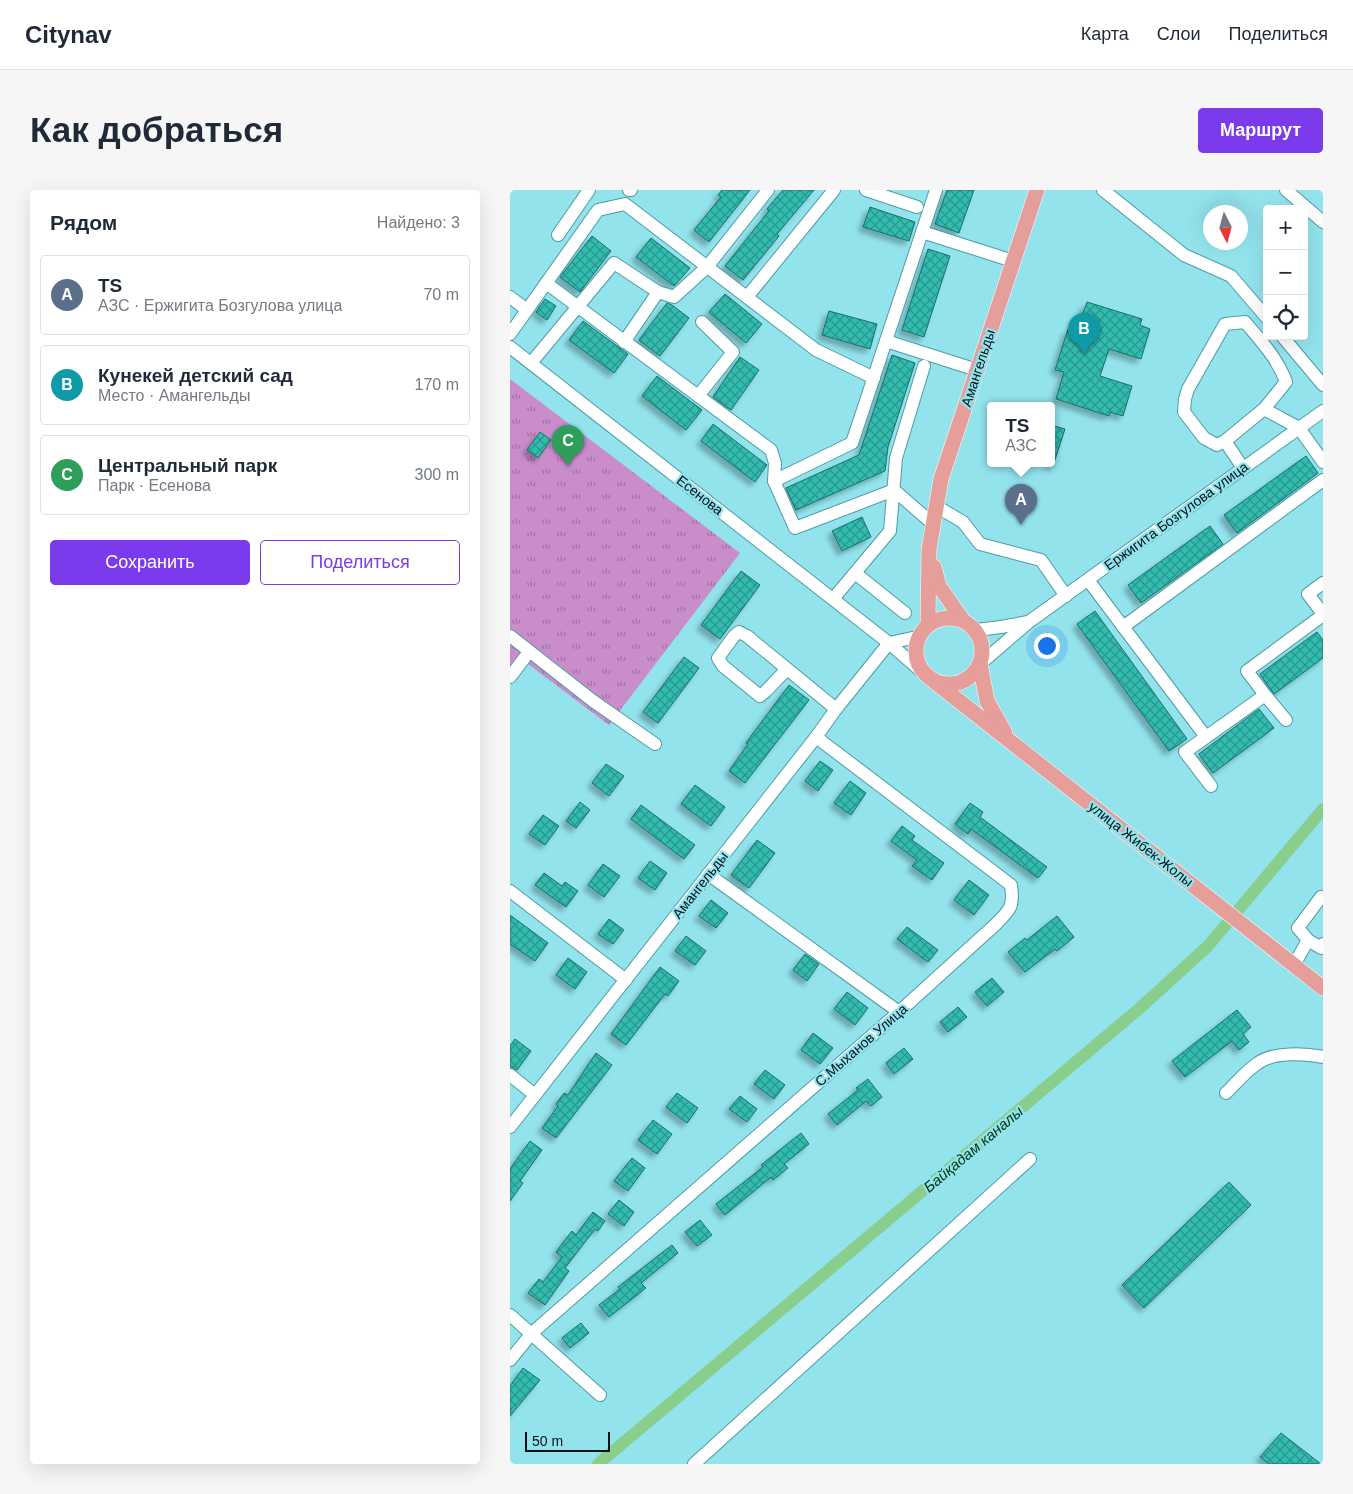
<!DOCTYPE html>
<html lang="ru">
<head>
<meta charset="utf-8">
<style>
  :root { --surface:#fff; --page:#f6f6f7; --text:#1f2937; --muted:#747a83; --line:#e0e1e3; --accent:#7c3aed }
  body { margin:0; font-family:Helvetica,sans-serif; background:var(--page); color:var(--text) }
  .controls { position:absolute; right:15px; top:15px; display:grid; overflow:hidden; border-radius:5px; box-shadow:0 5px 20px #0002 }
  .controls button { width:45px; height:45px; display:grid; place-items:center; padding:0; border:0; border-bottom:1px solid var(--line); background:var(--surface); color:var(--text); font:25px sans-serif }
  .compass { position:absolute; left:693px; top:15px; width:45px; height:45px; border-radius:50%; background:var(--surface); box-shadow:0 5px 20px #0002; rotate:174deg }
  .scale { position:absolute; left:15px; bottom:12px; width:85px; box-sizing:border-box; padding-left:5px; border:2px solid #001215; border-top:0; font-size:14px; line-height:18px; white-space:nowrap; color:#001215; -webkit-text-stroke:4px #93e3ed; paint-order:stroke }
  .you { position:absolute; left:536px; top:455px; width:18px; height:18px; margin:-12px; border:4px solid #fff; border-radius:50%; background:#1a73e8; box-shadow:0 0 0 8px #1a73e833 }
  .badge { display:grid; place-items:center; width:32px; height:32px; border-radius:50%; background:var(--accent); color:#fff; font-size:16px; font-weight:700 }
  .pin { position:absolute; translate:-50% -41px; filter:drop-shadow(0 1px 2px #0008) }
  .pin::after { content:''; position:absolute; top:26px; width:18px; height:15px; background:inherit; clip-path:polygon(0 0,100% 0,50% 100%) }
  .popup { position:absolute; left:477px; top:212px; width:68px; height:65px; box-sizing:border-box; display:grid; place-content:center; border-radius:5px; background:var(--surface); filter:drop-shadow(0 1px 4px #0005); font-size:16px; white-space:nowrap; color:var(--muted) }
  .popup b { font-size:19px; color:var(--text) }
  .popup::after { content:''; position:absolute; left:50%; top:100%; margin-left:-10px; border:10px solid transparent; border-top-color:var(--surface) }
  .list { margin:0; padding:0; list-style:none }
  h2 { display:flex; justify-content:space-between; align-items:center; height:65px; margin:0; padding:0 20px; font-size:21px }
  h2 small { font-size:16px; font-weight:400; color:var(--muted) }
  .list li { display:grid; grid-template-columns:32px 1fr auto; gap:15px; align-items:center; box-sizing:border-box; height:80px; margin:0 10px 10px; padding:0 10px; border:1px solid var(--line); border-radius:5px }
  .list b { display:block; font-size:19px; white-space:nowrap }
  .list p { margin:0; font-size:16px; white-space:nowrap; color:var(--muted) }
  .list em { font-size:16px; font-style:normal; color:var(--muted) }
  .actions { display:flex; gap:10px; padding:15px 20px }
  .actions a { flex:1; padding:11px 0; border:1px solid var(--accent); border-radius:5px; text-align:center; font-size:18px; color:var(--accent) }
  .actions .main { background:var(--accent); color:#fff }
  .icon { flex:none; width:28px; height:28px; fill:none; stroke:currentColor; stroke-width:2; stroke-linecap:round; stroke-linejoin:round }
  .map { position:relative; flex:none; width:813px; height:1274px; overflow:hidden; border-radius:5px }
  header { display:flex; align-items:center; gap:30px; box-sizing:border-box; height:70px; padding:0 25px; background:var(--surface); border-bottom:1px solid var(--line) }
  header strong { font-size:24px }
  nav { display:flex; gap:28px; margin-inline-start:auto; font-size:18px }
  .intro { display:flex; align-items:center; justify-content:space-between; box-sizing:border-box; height:120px; padding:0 30px }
  h1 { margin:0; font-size:35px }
  .button { padding:12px 22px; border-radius:5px; background:var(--accent); color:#fff; font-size:18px; font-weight:700 }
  main { display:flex; gap:30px; padding:0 30px }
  aside { flex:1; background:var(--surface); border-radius:5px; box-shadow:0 5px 20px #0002 }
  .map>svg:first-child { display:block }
</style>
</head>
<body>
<header>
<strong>Citynav</strong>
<nav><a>Карта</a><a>Слои</a><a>Поделиться</a></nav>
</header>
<div class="intro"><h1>Как добраться</h1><a class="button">Маршрут</a></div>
<main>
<aside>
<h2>Рядом<small>Найдено: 3</small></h2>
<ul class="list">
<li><span class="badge" style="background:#5c6f8a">A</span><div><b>TS</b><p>АЗС · Ержигита Бозгулова улица</p></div><em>70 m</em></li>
<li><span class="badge" style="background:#0f9aa8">B</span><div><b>Кунекей детский сад</b><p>Место · Амангельды</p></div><em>170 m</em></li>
<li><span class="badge" style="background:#2e9e5b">C</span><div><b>Центральный парк</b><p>Парк · Есенова</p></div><em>300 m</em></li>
</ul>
<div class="actions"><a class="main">Сохранить</a><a>Поделиться</a></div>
</aside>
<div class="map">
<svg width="813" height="1274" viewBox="0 0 813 1274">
  <defs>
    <pattern id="park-tufts" width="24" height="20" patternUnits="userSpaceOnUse" patternTransform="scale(1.25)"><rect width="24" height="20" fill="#ca8dcc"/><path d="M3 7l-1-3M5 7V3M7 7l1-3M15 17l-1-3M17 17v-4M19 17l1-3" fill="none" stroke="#a272a4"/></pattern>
    <pattern id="building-cross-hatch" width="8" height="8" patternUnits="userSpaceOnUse" patternTransform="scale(1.25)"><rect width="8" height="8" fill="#33bbaf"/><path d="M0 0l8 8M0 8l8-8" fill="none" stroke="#29978d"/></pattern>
    <filter id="shadow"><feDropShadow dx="-4.5" dy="4.5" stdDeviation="2.5" flood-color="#0004"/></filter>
  </defs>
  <rect width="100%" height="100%" fill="#93e3ed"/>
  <polygon fill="url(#park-tufts)" points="0,189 230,363 99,535 10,468 0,482"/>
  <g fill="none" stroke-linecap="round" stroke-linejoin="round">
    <polyline stroke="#89ce8d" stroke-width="12" points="88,1274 630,818 698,756 813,619"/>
  </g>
  <g fill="url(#building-cross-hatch)" stroke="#197069" filter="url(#shadow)">
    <polygon points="212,0 240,0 199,52 184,40 211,7 208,5"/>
    <polygon points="273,0 304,0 267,44 269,46 233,90 215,76 259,21 257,19"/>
    <polygon points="437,0 464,0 449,43 425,34"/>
    <polygon points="360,17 405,32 399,51 353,37"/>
    <polygon points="82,46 101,61 70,102 50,87"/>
    <polygon points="141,48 180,78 164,96 126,67"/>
    <polygon points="418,59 440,66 414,147 392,140"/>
    <polygon points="215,104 252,134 236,153 199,122"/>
    <polygon points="35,109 46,116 37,130 26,122"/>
    <polygon points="577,112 632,129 630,135 640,139 631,169 599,159 590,186 622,196 613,226 600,222 599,226 546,209 554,182 545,180 558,139 567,141"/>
    <polygon points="157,113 162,115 179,128 150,166 129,150"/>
    <polygon points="319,121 367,134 360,159 312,145"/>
    <polygon points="73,131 118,164 104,183 59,150"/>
    <polygon points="382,165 405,173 378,257 375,281 286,320 276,298 349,265"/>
    <polygon points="230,167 249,180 221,220 203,207"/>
    <polygon points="147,186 192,220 176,240 132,206"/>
    <polygon points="203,234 257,275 245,292 191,251"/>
    <polygon points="541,235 555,239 543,276 541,275"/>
    <polygon points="30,242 41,250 28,268 17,260"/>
    <polygon points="796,266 808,283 727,343 714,325"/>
    <polygon points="352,327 361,347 332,361 322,341"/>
    <polygon points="700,336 713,354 631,413 618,395"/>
    <polygon points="231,381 250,395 210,449 191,435"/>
    <polygon points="585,421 677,549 659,561 567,434"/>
    <polygon points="807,442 813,450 813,468 764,504 750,484"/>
    <polygon points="174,467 189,478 148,533 133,522"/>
    <polygon points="279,495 299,510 235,593 219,581 238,554 236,553"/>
    <polygon points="749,519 764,538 703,583 689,564"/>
    <polygon points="310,571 323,580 308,601 295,591"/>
    <polygon points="96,574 114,586 99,606 82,593"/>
    <polygon points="340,591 356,603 341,625 324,613"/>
    <polygon points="185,595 215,617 201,636 171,614"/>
    <polygon points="70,612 80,620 66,638 56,631"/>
    <polygon points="460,613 473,622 470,627 537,677 528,688 461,639 458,644 445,634"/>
    <polygon points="131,615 185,655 174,669 121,629"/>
    <polygon points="33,625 49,636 35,655 19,644"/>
    <polygon points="392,636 405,646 402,650 434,673 422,690 402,676 407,670 381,651"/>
    <polygon points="247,650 265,663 239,698 221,685"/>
    <polygon points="140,671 157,683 145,700 128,688"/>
    <polygon points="93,674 110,686 94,707 78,695"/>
    <polygon points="34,683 52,696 55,692 68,701 56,717 25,695"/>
    <polygon points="459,690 479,705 464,725 444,710"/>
    <polygon points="201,710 218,723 206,738 189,726"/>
    <polygon points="0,725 38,753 25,771 0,754"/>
    <polygon points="547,726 564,747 547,761 545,759 515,782 498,762 515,748 517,750"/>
    <polygon points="99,729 114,740 103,754 88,744"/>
    <polygon points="397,737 428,760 418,772 387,749"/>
    <polygon points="176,746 196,761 185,775 165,761"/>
    <polygon points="295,764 309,774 297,791 283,780"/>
    <polygon points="58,768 77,782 65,799 46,785"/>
    <polygon points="150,777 169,791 158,806 155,804 116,855 101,844"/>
    <polygon points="482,788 494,802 477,816 465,802"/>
    <polygon points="337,802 358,818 345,835 324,819"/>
    <polygon points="448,817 457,827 438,842 430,832"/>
    <polygon points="727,820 741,837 733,844 739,852 729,860 722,851 675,887 662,871"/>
    <polygon points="303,843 323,858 310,874 291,860"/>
    <polygon points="5,849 21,861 7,880 0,876 0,856"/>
    <polygon points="394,858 403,869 384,884 376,873"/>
    <polygon points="86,863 102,875 46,948 32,938 48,916 46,914 54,903 58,905"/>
    <polygon points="255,880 275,895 264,909 244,894"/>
    <polygon points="358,889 372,907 361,916 356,911 327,935 318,924 348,900 346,898"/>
    <polygon points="167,903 188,918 177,933 156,917"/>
    <polygon points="230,906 247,919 237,932 219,919"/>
    <polygon points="143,930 162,944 147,964 128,950"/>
    <polygon points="291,943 299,954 274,974 278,978 263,990 261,987 215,1025 206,1014 253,977 251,975"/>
    <polygon points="20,951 32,960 10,991 13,993 0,1011 0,979"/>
    <polygon points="122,968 135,978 118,1001 104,991"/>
    <polygon points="719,992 741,1015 634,1118 612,1095"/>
    <polygon points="109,1010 124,1022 114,1036 98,1024"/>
    <polygon points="83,1022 95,1031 88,1041 85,1039 55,1078 59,1081 35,1115 18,1103 29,1089 33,1092 52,1067 46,1062 62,1041 66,1045"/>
    <polygon points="190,1030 202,1045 187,1056 175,1042"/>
    <polygon points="162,1055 168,1063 131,1093 136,1098 99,1127 89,1115 110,1099 108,1097"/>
    <polygon points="71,1133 79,1143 60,1158 52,1148"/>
    <polygon points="13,1178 30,1190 0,1226 0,1196"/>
    <polygon points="771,1243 811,1274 759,1274 750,1267"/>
  </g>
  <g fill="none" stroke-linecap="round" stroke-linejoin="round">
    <g stroke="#4c9ca6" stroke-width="14">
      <g id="minor">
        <polyline points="119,0 121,0"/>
        <polyline points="356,0 407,17"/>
        <polyline points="593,0 674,65 721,86 757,128"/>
        <polyline points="776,0 813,32"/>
        <polyline points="412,42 503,71"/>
        <polyline points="48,45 79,0"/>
        <polyline points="36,93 261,260 265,273 264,291"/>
        <polyline points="148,102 164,107 197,77 258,0"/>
        <polyline points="0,107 17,120"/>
        <polyline points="237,107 324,0"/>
        <polyline points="0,144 88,20 115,14 306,160 364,188"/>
        <polyline points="772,146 813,195"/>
        <polyline points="376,151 467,180"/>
        <polyline points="0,157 379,453 411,481"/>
        <polyline points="21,173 104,73 148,102 114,152"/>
        <polyline points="188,206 223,162 192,132"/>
        <path d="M754 219 776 192C768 169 751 151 735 132L715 134 678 199 675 209 674 222 694 248 707 255 715 251 754 219 789 238 813 272"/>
        <polyline points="715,251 733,278"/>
        <polyline points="426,316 453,332 470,354 531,370 556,406"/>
        <polyline points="423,334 384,300 285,338 264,291 342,253 426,0"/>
        <polyline points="345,383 395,423"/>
        <polyline points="578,390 696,547"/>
        <polyline points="813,393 798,404 813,424"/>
        <polyline points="323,409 380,341 386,268 414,176"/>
        <polyline points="613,437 813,290"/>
        <polyline points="466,440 491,437 518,432"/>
        <polyline points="0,446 83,511 145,554"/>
        <polyline points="379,453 407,447"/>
        <polyline points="470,474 520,431 813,221"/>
        <polyline points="277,479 256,501 250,506 213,476 208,468 224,446 229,442 237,446 326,519"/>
        <polyline points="0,487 19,462"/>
        <polyline points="755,505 776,530"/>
        <polyline points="701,596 675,562 755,505 737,481 813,425"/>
        <polyline points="198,684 389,822"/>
        <polyline points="0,701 116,790"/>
        <polyline points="813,708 811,707 788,738 798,750 811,758 813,754"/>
        <polyline points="784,775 798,750"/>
        <polyline points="0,885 25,905"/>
        <path d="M716 903C726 893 736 881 748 873 763 862 795 863 813 867"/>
        <polyline points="0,937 306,547 326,519 379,453"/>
        <polyline points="0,1125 90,1205"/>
        <path d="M0 1170 22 1143 389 822 486 734C501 719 504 716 501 695L306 547"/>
        <polyline points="184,1274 520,969"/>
      </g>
    </g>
    <g stroke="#fff" stroke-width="16">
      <g id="major">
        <polyline points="424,377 429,396 452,429"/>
        <circle cx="439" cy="461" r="33"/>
        <polyline points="418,433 419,359 431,289 527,0"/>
        <polyline points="470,474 477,511 495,543"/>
        <polyline points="425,492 813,798"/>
      </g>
    </g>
    <use href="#minor" stroke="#fff" stroke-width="12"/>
    <use href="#major" stroke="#e59e9a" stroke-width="15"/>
  </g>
  <g text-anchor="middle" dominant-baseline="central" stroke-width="4.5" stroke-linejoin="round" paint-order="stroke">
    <g font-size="14" fill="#001215" stroke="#93e3ed">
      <text transform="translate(468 178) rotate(-72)">Амангельды</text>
      <text transform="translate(190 305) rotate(38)">Есенова</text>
      <text transform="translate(666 326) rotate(-36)">Ержигита Бозгулова улица</text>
      <text transform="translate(631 654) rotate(38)">улица Жибек-Жолы</text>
      <text transform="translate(190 695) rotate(-52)">Амангельды</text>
      <text transform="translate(351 855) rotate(-41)">С.Мыханов Улица</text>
    </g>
    <g font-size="15" font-style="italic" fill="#00340a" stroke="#93e3ed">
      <text transform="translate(463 959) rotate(-40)">Байқадам каналы</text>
    </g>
  </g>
</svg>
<div class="controls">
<button>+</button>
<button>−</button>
<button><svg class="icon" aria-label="locate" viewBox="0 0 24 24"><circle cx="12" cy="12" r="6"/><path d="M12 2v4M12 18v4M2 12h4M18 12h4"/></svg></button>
</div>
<svg class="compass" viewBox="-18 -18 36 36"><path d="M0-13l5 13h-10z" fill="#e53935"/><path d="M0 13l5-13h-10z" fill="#747a83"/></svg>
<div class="scale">50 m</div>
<div class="you"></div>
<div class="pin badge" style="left:511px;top:335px;background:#5c6f8a">A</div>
<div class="popup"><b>TS</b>АЗС</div>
<div class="pin badge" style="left:574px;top:164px;background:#0f9aa8">B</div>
<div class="pin badge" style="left:58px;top:276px;background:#2e9e5b">C</div>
</div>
</main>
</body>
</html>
